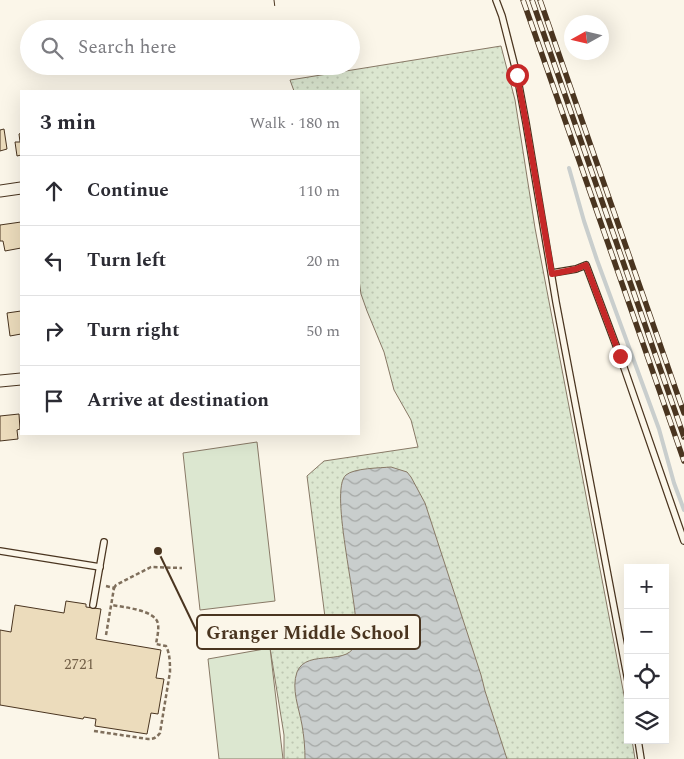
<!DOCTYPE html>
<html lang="en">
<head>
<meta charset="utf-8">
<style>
  :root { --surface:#fff; --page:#f2f2f3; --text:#2b2b33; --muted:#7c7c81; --line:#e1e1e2 }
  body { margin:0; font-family:Spectral,serif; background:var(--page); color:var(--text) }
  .controls { position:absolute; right:15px; bottom:15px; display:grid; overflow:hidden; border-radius:0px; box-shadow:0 5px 20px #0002 }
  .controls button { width:45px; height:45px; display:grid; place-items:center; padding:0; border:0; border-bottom:1px solid var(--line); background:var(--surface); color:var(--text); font:25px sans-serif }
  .compass { position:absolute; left:564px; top:15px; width:45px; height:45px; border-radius:50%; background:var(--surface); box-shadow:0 5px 20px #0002; rotate:262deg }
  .stop { position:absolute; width:15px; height:15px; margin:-11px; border:4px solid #c62828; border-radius:50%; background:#fff }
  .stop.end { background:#c62828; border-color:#fff; box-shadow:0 1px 5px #0008 }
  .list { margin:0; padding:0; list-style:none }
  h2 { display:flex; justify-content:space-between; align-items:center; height:65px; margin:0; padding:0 20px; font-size:21px }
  h2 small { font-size:16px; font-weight:400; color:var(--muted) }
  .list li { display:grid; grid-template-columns:32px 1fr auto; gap:15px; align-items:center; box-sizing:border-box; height:70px; padding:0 20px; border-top:1px solid var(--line) }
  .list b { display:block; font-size:19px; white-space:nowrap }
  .list em { font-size:16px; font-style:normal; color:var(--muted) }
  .icon { flex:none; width:28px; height:28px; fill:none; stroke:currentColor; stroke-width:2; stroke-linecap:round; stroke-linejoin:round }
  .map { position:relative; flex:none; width:684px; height:759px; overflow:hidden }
  .search { position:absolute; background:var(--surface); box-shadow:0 5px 20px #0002; left:20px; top:20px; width:340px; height:55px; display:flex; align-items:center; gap:12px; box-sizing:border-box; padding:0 18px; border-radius:28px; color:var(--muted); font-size:19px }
  .panel { position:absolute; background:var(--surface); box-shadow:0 5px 20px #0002; left:20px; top:90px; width:340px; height:345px; border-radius:0px }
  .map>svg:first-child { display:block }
</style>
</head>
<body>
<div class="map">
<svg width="684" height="759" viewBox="0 0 684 759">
  <defs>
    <pattern id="grass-dots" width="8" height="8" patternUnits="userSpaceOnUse" patternTransform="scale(1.25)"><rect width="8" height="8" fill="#dce7d0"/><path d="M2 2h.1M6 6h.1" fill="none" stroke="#bec7b2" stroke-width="1.8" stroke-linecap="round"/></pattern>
    <pattern id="water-waves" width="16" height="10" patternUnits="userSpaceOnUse" patternTransform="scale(1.25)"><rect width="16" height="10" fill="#c9cecd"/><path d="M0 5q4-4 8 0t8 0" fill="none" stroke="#a5a8a6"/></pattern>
  </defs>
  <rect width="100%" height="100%" fill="#fbf6e9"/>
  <polygon fill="url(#grass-dots)" stroke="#887966" points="501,46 515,100 535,228 628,716 628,740 632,740 635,759 284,759 284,735 270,648 319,642 326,625 307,476 324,461 418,447 411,420 394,390 384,352 367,311 361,294 359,280 359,91 294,91 290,80"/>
  <g fill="#dce7d0" stroke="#887966">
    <polygon points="257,442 275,601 200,610 183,453"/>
    <polygon points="270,648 283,759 219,759 208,659"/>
  </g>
  <path fill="url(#water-waves)" stroke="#887966" d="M391 467 407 472 411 477 425 503 481 675 485 691 507 759H305C305 748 304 736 302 725 299 708 291 689 297 672 307 647 351 669 356 641 361 612 328 490 346 475 354 468 380 468 391 467Z"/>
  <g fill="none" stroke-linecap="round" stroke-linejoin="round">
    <polyline stroke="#c9cecd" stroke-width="4" points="569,168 584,221 597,260 659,429 674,483 684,510"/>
  </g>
  <g fill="#ecdcbc" stroke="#4a3520">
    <polygon points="4,129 7,149 0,151 0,130"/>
    <polygon points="21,133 21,155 17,156 15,142 20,142 19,134"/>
    <polygon points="21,222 21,248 5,251 3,241 0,241 0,225"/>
    <polygon points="21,311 21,334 10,336 7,313"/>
    <polygon points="19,414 20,429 17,430 18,439 0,441 0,416"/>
    <polygon points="66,601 86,604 86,607 101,609 96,639 161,650 156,678 164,679 158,714 151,713 147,734 95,726 96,719 84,717 83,719 0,705 0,630 11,632 15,605 64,613"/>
  </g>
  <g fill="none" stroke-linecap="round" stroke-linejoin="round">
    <g stroke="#4a3520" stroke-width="8">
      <g id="lane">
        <polyline points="496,0 502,16 517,75 526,123 556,302 628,681"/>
        <polyline points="552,273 576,269 586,265 620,356 684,541"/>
        <polyline points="0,551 100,567"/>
        <polyline points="93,605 104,542"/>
        <polyline points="638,740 641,759"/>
      </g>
    </g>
    <g stroke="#4a3520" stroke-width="13">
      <g id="street">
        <polyline points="0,191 21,188"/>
        <polyline points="0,381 21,379"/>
      </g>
    </g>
    <g stroke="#7f6f5c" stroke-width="2.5" stroke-dasharray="4 2.5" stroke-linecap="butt">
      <polyline points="106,586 114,588 106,635"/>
      <polyline points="114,588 116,585 151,567 182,568"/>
      <path d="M94 731 148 739C154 739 156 738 160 733L170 672C170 663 170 654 166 646L156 644C157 638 159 630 158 624 156 610 123 607 111 605"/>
    </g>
    <use href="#lane" stroke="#fbf6e9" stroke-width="5.5"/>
    <use href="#street" stroke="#fbf6e9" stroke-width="11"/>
    <g stroke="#4a3520" stroke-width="5.5">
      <g id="rail">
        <polyline points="523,0 684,461"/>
        <polyline points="532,0 684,437"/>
        <polyline points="540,0 684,413"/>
      </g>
    </g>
    <use href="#rail" stroke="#fbf6e9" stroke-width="4" stroke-dasharray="11" stroke-linecap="butt"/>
    <polyline stroke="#4a3520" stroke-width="1" stroke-dasharray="6 2.5" stroke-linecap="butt" points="274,0 275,8"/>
  </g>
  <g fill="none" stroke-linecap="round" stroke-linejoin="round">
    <polyline stroke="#c62828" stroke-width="6" points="517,75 526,123 552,274 576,269 586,265 620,356"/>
  </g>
  <g text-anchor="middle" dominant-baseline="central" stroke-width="4" stroke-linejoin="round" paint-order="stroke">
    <g font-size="15" fill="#725f47">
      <text x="79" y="664">2721</text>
    </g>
  </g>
  <path fill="none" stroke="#4a3520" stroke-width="2" d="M158 551L197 632"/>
  <circle fill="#4a3520" stroke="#fbf6e9" stroke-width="2" cx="158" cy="551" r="5"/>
  <rect fill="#fbf6e9" stroke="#4a3520" stroke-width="2" x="197" y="615" width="223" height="34" rx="5"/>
  <g font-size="19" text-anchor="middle" font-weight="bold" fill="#4a3520">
    <text x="308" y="639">Granger Middle School</text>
  </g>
</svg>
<div class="controls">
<button>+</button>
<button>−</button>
<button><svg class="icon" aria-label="locate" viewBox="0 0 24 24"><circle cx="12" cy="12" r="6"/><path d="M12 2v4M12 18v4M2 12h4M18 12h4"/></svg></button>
<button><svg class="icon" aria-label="layers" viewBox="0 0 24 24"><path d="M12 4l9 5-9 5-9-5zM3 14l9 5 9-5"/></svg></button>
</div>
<svg class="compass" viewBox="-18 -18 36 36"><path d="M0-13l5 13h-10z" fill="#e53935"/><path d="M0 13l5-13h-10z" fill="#7c7c81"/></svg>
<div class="stop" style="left:517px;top:75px"></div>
<div class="stop end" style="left:620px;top:356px"></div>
<div class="search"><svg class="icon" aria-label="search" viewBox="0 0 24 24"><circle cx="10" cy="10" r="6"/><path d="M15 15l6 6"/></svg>Search here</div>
<section class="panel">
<h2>3 min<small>Walk · 180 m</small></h2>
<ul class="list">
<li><svg class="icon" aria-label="ahead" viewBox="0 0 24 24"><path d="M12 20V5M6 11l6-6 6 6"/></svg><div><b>Continue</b></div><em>110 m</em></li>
<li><svg class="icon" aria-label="left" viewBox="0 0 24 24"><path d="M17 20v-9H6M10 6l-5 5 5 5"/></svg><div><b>Turn left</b></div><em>20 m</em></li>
<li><svg class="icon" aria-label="right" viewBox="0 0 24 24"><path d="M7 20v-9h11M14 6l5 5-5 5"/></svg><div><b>Turn right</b></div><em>50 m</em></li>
<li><svg class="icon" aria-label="arrive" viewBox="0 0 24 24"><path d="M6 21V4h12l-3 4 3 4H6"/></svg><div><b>Arrive at destination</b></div></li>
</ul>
</section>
</div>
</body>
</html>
